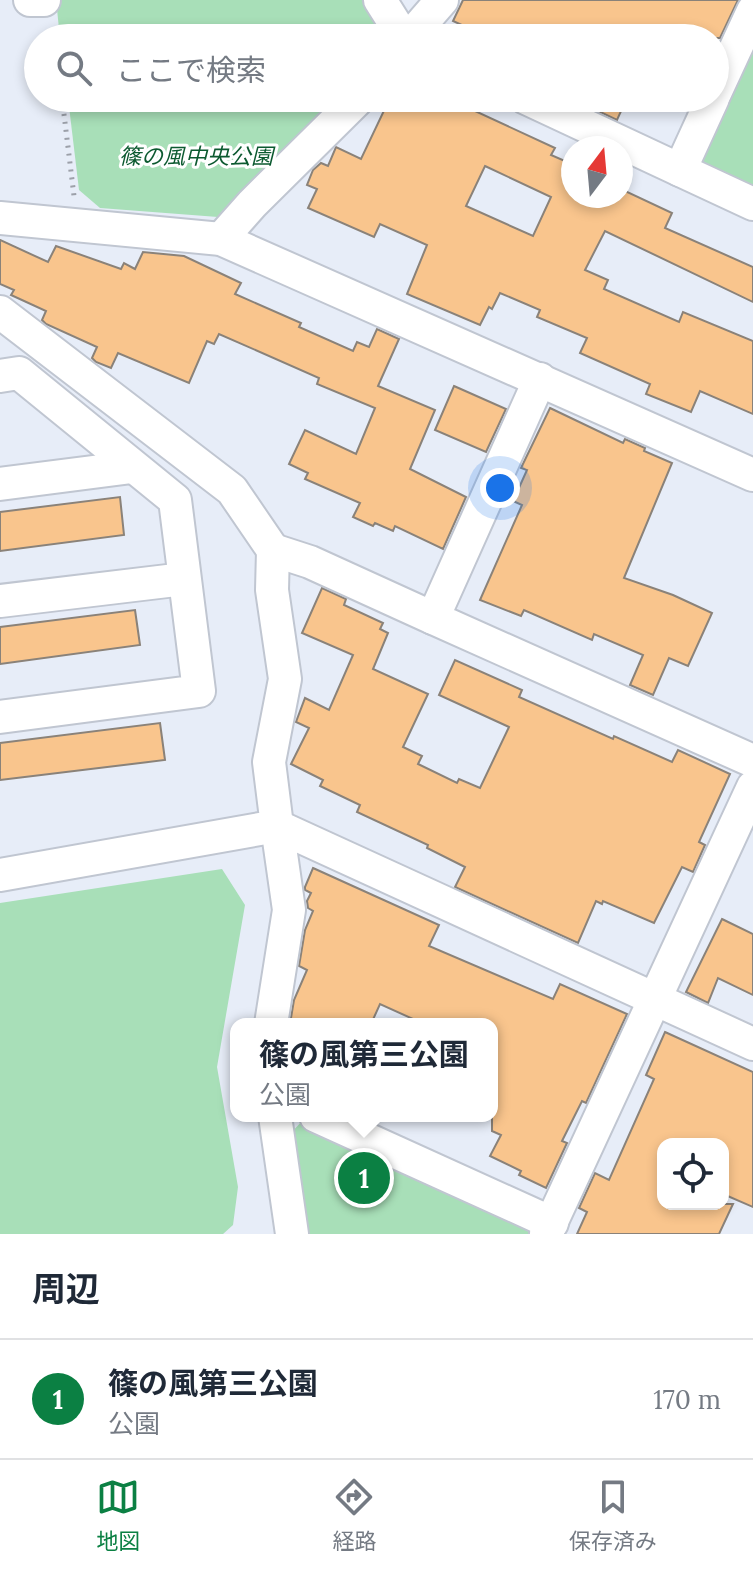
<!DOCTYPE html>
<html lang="ja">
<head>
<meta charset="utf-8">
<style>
  :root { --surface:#fff; --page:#f2f2f3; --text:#1f2937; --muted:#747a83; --line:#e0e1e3; --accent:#0b8043 }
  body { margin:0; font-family:Lora,"Noto Sans JP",serif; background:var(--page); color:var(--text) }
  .controls { position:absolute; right:24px; bottom:24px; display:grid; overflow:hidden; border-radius:16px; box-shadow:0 4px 12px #0003 }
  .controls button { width:72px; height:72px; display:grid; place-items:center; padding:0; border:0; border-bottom:2px solid var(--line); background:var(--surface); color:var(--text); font:40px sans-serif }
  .compass { position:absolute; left:561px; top:136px; width:72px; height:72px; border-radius:50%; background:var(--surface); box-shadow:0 4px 12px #0003; rotate:16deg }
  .you { position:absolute; left:500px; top:488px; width:28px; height:28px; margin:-20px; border:6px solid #fff; border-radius:50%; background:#1a73e8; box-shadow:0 0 0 12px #1a73e833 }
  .badge { display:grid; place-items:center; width:52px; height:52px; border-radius:50%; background:var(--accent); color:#fff; font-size:26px; font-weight:700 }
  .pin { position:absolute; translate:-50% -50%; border:4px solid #fff; box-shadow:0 2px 8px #0006 }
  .popup { position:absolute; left:230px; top:1018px; width:268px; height:104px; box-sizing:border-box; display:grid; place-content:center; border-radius:16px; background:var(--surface); filter:drop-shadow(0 2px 6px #0005); font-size:26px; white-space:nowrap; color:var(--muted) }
  .popup b { font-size:30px; color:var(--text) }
  .popup::after { content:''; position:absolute; left:50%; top:100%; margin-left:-16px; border:16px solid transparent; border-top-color:var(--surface) }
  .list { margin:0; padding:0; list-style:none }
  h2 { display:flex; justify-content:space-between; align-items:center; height:104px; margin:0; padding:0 32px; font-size:34px }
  h2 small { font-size:26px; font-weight:400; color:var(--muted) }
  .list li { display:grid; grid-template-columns:52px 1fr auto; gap:24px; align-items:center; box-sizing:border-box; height:120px; padding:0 32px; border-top:2px solid var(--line) }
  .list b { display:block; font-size:30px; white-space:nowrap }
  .list p { margin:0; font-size:26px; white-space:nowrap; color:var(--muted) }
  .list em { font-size:26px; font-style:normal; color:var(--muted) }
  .icon { flex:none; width:44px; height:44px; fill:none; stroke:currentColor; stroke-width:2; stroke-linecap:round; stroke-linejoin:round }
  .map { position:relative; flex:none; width:753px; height:1234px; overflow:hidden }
  .search { position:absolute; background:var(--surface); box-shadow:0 4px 12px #0003; left:24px; right:24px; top:24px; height:88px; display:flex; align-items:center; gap:20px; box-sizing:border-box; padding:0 28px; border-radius:44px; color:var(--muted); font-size:30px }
  .sheet { height:224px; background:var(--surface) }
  nav { display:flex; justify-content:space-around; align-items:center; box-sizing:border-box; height:112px; border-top:2px solid var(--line); background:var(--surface); font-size:22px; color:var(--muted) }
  nav a { display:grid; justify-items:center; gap:4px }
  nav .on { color:var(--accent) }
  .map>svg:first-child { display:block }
</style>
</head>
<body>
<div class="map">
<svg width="753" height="1234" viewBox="0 0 753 1234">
  <rect width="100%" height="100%" fill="#e7edf8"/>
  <g fill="#a8dfb8">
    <polygon points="56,0 369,0 389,38 60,38"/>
    <polygon points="753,28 753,190 701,167 695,154"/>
    <polygon points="68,98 339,98 218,217 100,208 79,190"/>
    <polygon points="222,869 245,905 217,1067 238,1187 233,1225 223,1234 0,1234 0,903"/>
    <polygon points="305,1118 527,1224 531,1234 305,1234 288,1136"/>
  </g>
  <g fill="#f9c58d" stroke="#8a8279" stroke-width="2" fill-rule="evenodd">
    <polygon points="463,0 738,0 720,38 490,38 453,21"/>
    <path d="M390 98H447L555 148 551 155 567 162 573 149V196H621V189L672 213 665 228 753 267V302L605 231 585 270 608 280 604 289 679 322 683 312 753 341V414L700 391 691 412 646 394 650 384 580 353 587 338 537 317 540 310 500 293 492 309 489 307 480 325 407 294 427 245 380 224 374 237 308 208 317 189 307 185 313 170 321 163 328 166 336 147 361 159ZM485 166 551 197 533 236 466 206Z"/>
    <polygon points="601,98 627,98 617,120 596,110"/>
    <polygon points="0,240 48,262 56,246 121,269 124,263 135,269 143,252 184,256 241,283 235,294 301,323 299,327 353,351 357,342 369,347 377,329 399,339 378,386 435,410 410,469 466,497 443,549 395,526 393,531 375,523 373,526 353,517 360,503 305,479 308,473 289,464 305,430 356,454 375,408 317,384 319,378 219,334 214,344 207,341 189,383 118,353 111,368 96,362 92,358 97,347 46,324 42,320 46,311 11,295 14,290 0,284"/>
    <polygon points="454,386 506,409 486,452 435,430"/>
    <polygon points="550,408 623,443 625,439 645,448 644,451 672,463 624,578 673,595 712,613 688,666 669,658 653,695 630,685 643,655 594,634 592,640 524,610 521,616 480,600 522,505 513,501 527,470 521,468"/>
    <polygon points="120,497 124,535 0,551 0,512"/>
    <polygon points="322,588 346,599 344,605 383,623 380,629 388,633 373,669 428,694 403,747 422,756 418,764 457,783 459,779 480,788 509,727 439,695 455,660 522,690 519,697 613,739 614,736 672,762 678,750 730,774 699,842 705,845 693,872 682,867 654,923 603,901 602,904 596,901 578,943 455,887 465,867 427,848 428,845 357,812 360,805 320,786 323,780 291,764 309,728 296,722 305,698 329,710 353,655 302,633"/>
    <polygon points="135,610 140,645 0,664 0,627"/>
    <polygon points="160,723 165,760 0,780 0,743"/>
    <polygon points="313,868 439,925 429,946 553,999 560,984 627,1014 586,1103 582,1101 562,1141 567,1143 546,1188 519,1175 521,1171 490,1156 501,1135 492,1131 492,1024 424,1024 380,1004 371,1024 290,1024 294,1000 307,970 299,966 305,930 313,911 308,908 307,901 311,893 305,890 305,887"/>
    <polygon points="722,919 753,934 753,995 718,978 708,1003 686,992"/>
    <polygon points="665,1032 753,1072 753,1207 723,1194 723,1144 663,1144 663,1204 733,1204 719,1234 577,1234 587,1212 579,1208 595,1173 609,1180 654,1079 646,1075"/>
  </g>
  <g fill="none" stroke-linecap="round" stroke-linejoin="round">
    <g stroke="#c0c6d1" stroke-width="36">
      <g id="minor">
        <polyline points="30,0 44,0"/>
        <polyline points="380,0 404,38"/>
        <polyline points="409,38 442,0"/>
        <polyline points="715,93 753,11"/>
        <polyline points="526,98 680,170 713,98"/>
        <polyline points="680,170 753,204"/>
        <polyline points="0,218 221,239 753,475"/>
        <polyline points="221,239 252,204 359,98"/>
        <polyline points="0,312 232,490 273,550 272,590 285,679 269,762 277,826 0,875"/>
        <polyline points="0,376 19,373 175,500 199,691 0,717"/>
        <polyline points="540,379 433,618 753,761"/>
        <polyline points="0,484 132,467"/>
        <polyline points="273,550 310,562 433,618"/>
        <polyline points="0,601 184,579"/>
        <polyline points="271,1024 289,910 277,826 753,1044"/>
        <polyline points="275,1116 292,1234"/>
        <polyline points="316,1116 552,1223"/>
        <polyline points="546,1234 753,787"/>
      </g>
    </g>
    <polyline stroke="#9ca0a9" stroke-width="5" stroke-dasharray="2 6" stroke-linecap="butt" points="62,98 74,196"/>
    <use href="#minor" stroke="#fff" stroke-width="32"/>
  </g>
  <g text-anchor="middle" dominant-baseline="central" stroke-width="6" stroke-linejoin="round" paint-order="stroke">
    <g font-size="22" font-style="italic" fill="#0c5a30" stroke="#fff">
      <text x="196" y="156">篠の風中央公園</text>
    </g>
  </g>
</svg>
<div class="controls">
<button><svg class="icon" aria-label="locate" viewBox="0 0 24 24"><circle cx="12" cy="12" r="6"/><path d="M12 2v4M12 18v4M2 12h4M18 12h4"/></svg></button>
</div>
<svg class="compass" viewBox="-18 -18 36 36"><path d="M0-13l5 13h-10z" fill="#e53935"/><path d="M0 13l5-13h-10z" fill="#747a83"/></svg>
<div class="you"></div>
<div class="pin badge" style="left:364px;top:1178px">1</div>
<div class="popup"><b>篠の風第三公園</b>公園</div>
<div class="search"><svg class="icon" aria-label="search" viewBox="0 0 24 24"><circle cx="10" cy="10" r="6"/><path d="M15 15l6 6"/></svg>ここで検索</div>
</div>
<section class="sheet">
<h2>周辺<small></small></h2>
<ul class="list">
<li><span class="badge">1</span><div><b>篠の風第三公園</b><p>公園</p></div><em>170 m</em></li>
</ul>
</section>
<nav>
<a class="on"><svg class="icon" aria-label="map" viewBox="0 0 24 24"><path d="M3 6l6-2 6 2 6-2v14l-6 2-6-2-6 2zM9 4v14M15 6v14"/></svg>地図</a>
<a><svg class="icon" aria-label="directions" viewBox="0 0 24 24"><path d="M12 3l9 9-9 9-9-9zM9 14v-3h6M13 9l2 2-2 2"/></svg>経路</a>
<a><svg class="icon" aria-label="saved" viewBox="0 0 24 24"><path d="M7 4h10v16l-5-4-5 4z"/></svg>保存済み</a>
</nav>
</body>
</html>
